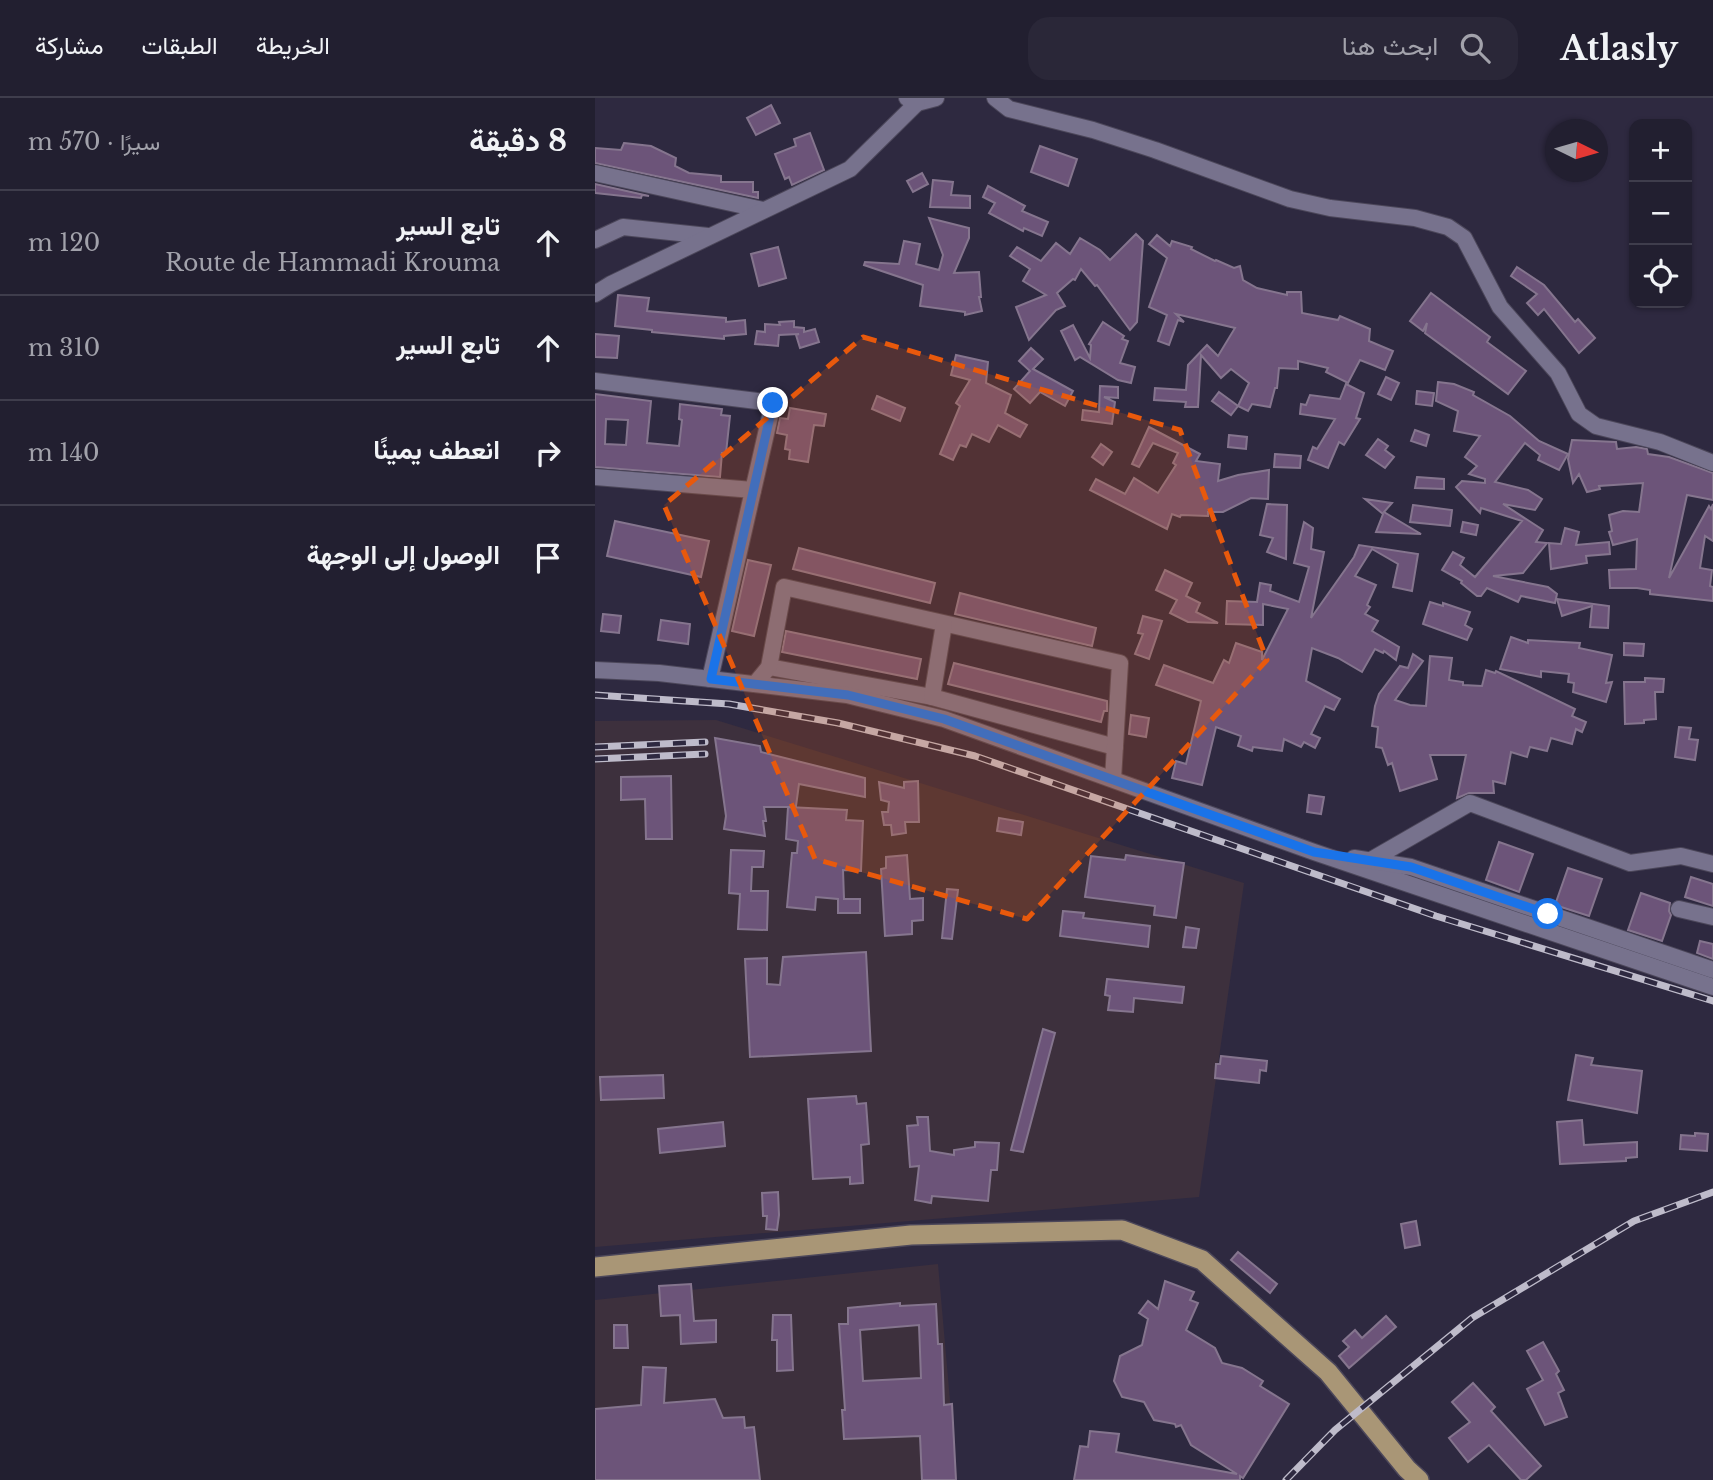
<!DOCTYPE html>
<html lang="ar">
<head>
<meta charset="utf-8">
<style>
  :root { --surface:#221f30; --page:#2a2738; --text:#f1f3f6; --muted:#a2a2ab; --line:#3f3d4c }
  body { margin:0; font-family:"Libre Baskerville",Vazirmatn,serif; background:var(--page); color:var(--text); direction:rtl }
  .controls { position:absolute; right:21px; top:21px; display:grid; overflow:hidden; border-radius:14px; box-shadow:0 2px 5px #0004 }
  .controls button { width:63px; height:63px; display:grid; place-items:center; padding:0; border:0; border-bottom:2px solid var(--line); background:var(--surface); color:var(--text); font:35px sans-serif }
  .compass { position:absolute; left:950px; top:21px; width:63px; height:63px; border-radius:50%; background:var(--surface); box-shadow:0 2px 5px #0004; rotate:95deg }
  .stop { position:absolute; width:21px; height:21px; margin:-16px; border:5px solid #1a73e8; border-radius:50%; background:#fff }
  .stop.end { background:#1a73e8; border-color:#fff; box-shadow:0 2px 7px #0008 }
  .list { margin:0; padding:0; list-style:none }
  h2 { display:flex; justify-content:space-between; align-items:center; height:91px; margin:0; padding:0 28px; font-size:30px }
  h2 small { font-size:23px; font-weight:400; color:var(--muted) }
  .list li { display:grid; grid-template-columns:46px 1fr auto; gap:21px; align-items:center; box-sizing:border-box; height:105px; padding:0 28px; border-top:2px solid var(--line) }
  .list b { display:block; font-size:26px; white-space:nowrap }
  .list p { margin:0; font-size:23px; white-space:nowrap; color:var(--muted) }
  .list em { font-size:23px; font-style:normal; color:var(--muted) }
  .icon { flex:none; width:38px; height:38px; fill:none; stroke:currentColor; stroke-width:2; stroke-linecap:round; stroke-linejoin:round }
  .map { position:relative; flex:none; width:1118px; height:1382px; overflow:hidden; direction:ltr }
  header { display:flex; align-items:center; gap:42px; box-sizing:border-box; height:98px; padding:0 35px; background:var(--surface); border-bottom:2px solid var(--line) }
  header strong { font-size:33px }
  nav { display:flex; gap:38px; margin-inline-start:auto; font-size:24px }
  .search { width:490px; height:63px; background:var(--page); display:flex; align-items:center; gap:18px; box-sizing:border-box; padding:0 24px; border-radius:21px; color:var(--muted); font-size:26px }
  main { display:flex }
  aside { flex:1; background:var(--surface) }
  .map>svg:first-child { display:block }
</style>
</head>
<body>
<header>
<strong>Atlasly</strong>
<div class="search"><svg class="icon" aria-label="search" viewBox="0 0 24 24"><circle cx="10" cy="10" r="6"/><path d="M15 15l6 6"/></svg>ابحث هنا</div>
<nav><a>الخريطة</a><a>الطبقات</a><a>مشاركة</a></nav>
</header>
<main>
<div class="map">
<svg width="1118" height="1382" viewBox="0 0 1118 1382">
  <rect width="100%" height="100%" fill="#2e2940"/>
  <g fill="#3d303d">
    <polygon points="121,622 649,785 604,1099 0,1149 0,623"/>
    <polygon points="343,1166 362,1382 0,1382 0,1202"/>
  </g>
  <g fill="#6c5479" stroke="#85758e" stroke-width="2" fill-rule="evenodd">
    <polygon points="176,7 185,25 161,37 152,20"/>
    <polygon points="215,35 229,72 197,87 194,79 190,81 180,56 201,48 199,41"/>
    <polygon points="29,45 56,48 81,60 80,68 94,75 126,78 126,84 158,84 158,94 163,94 163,100 0,65 0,50 26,52"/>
    <polygon points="445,48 482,61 473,88 436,74"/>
    <polygon points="327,75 333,86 318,94 312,83"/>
    <polygon points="338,82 358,84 356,97 375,98 375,110 335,109"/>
    <polygon points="0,86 54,98 47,97 46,100 0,95"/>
    <polygon points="393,88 430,108 427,113 453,124 447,138 429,130 428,133 394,115 400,105 388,99"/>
    <polygon points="334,120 374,130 374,140 359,175 384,174 386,199 384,199 387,213 370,217 370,214 325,208 328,187 269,167 270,164 304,166 309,143 325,146 321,166 344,172 348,157"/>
    <polygon points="541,136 548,143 542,224 535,232 502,187 500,188 486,171 480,182 478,181 462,195 470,208 461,212 434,242 421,209 451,197 428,183 435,171 415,158 422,149 446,163 461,145 475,156 485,140 505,152 515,162"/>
    <polygon points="562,137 575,148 577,143 597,149 596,151 620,163 621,162 639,170 645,168 648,182 662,190 692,197 692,194 706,194 707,215 743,222 745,218 775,231 774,243 798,253 790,272 765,262 753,285 731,274 733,270 703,263 703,271 684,270 682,290 680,290 675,309 657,306 653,313 643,308 654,285 636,271 626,280 606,257 603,309 590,309 591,304 559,302 560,290 591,292 593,267 612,247 623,258 640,230 581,216 589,224 583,222 574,247 563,243 572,217 554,209 572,160 554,146"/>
    <polygon points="183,149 191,180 164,188 156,156"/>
    <polygon points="922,169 949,187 980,224 983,221 1000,240 984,255 949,211 943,217 932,205 942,196 916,178"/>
    <polygon points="836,195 895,239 892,244 931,273 913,296 830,235 832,225 828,233 815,223"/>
    <polygon points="23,197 54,200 52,213 131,220 131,224 150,222 151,236 129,238 129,241 57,234 57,232 20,228"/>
    <polygon points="199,223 199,229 209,230 209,234 220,231 224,244 205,250 201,237 204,236 184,237 183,248 160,246 162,233 170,234 170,226 185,227 184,224"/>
    <polygon points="508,224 529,238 527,241 533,243 525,265 540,269 536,285 523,282 485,259 480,262 466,233 478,227 495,260 496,247 494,246"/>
    <polygon points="0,236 24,238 22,260 0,259"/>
    <polygon points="436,250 448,261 438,271 478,293 470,308 445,294 435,305 419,291 435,273 424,263"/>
    <polygon points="361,257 393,264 391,285 416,297 410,315 432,327 425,339 403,327 394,344 377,336 371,349 365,347 358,362 345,356 365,308 361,305 375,282 356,277"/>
    <polygon points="791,279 804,285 796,302 783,296"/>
    <polygon points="843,284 859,286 879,294 878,297 915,318 944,343 973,356 964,372 943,362 945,357 930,345 900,384 933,392 947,401 940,412 908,406 948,432 941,444 952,445 928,475 898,478 953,489 962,496 960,505 926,498 923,504 892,490 886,498 882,498 866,485 867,483 847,472 858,454 869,460 865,467 880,479 927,423 886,410 885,415 861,389 867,383 890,385 890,381 874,376 882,368 870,359 885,338 859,333 863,313 841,303"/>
    <polygon points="751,286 769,295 761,320 765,321 749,347 744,344 733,370 713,362 718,349 722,351 740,321 705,316 706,306 711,307 715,297 745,301"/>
    <polygon points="505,288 523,289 523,300 509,299 520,304 517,326 487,322 488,312 504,314"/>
    <polygon points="822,293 839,295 837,308 821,306"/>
    <polygon points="624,294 643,308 636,317 617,303"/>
    <path d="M0 296 56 303 52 345 84 348 87 322 84 321 85 306 127 311 126 317 135 318 131 355H127L125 379 0 369ZM11 321 33 322 31 347 10 346Z"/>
    <polygon points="282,298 310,310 305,323 277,311"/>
    <polygon points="195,310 231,316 229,328 219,327 213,364 194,361 195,352 190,351 192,337 182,335 185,320 193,321"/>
    <polygon points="554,329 605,356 601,363 625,366 623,383 643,377 674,372 673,401 656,400 628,414 613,414 613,418 586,417 585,419 577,416 572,431 495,392 501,381 530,396 539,380 563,395 581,367 578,365 583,355 558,345 544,369 537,366"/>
    <polygon points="820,332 834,337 831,348 816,343"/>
    <polygon points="634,337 652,339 651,351 633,349"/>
    <polygon points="783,341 793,348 790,352 799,359 790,370 771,357"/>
    <polygon points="977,342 1021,344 1022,351 1041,349 1052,351 1053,356 1074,359 1118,375 1118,402 1092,397 1074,480 1114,408 1116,411 1118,406 1118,443 1110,438 1105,470 1117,472 1115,488 1118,489 1118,503 1055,496 1055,492 1042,490 1015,490 1014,472 1041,471 1042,441 1018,447 1014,434 1017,433 1014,417 1028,413 1044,414 1048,385 1004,388 1005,391 992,394 984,376 978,385 973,361"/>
    <polygon points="506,346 517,354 508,367 497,359"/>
    <polygon points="680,356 706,358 705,370 679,369"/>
    <polygon points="822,379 849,381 849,391 820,390"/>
    <polygon points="770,401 797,405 789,414 826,436 781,434 788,416"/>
    <polygon points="672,406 692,407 691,461 672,454 678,440 665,437"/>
    <polygon points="818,407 857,412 855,428 815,424"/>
    <polygon points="20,423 114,443 106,479 12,458"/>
    <polygon points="709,424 718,430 716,451 729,454 716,520 759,459 764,447 823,456 817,493 798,489 803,466 777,451 760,478 781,487 772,507 775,509 770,516 783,523 777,533 804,549 801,562 789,553 788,555 780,551 767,574 743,560 717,550 711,583 745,601 739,612 730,608 716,636 725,640 720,650 709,644 706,649 689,641 687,653 658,649 657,653 643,648 646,638 621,629 607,687 577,680 581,663 591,666 606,603 561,587 569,567 618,585 629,562 634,565 641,545 667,554 667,562 693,511 668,506 668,527 631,526 632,503 662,504 665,485 676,487 675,493 704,504 714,469 699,465"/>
    <polygon points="868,424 883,427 881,437 866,434"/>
    <polygon points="970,430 984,434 981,447 1014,444 1015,456 991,458 992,465 956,471 954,445 966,446"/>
    <polygon points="204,450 340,485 335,505 198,471"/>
    <polygon points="153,462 176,467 159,538 137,533"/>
    <polygon points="570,472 597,485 591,498 605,505 601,514 623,525 593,524 575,515 582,502 561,492"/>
    <polygon points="365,495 501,530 497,548 360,516"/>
    <polygon points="962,501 1014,508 1013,530 995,529 997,508 967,518"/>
    <polygon points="835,504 848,508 848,505 875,514 870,527 877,531 872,542 828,526"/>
    <polygon points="8,516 26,518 24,535 6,533"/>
    <polygon points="548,518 567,523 554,561 540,556 548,536 543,535"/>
    <polygon points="66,522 95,526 93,546 63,542"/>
    <polygon points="191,533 326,561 322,581 187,554"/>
    <polygon points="916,539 933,545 933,542 985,545 984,550 1017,557 1011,585 1017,584 1011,604 978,594 979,585 973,584 974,576 946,573 946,579 905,571"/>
    <polygon points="1029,545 1049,546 1048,558 1029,557"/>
    <polygon points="818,556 828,563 800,602 815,607 831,608 835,558 857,560 854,582 868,584 868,587 887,588 891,572 900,575 901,573 980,611 977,618 991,624 987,634 981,631 977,646 956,640 952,653 935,649 932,659 916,654 910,686 898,683 899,695 874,695 862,700 871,657 835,657 842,681 805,693 797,665 793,667 787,650 781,649 783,629 777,628 780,608 784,596 805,568 813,570"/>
    <polygon points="359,565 512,603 512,613 509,613 506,624 353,586"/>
    <polygon points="1050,580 1069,581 1068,594 1060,594 1061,621 1049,622 1049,625 1030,626 1029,584 1050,584"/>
    <polygon points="536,617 554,620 551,639 534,636"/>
    <polygon points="1084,629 1096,630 1094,641 1103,642 1100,662 1080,659"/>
    <polygon points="120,640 165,648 166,654 270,680 270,699 204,686 201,708 193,709 252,712 251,722 268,723 266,773 248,772 249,801 265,801 265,815 243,815 243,801 221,799 220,812 192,809 197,755 202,755 203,743 191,741 193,709 169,709 171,723 168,723 170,738 129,731 131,718"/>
    <polygon points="76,678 77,741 51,741 50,701 26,702 26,679"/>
    <polygon points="323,683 324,724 310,724 311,735 297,737 296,727 289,727 287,714 293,714 294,704 286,702 284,684 309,690 309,684"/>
    <polygon points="714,697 729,699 726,716 712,714"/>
    <polygon points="404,720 428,724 426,737 402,733"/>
    <polygon points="904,744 938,756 924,794 891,782"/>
    <polygon points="136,752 169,753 168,769 157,769 156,793 173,793 172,832 143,831 145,796 134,795"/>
    <polygon points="312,757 315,801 328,800 328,822 317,823 317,836 290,838 286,771 291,770 291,759"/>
    <polygon points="531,757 589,765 581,820 559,817 560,808 490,799 496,758 530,762"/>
    <polygon points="973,770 1007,781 994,818 960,807"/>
    <polygon points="1096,779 1118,786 1118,808 1090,799"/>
    <polygon points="352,791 363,792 357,841 347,840"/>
    <polygon points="1046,795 1075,805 1074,813 1076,817 1067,843 1033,832"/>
    <polygon points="468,813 489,815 488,820 555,828 553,849 465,838"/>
    <polygon points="591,829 604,831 601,850 588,849"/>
    <polygon points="1105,843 1118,846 1118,861 1102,855"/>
    <polygon points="271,854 276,953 155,959 150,861 172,860 172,886 185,887 188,859"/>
    <polygon points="512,881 589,889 587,905 539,900 538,914 513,912 515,898 510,897"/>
    <polygon points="448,931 460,935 428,1054 416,1052"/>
    <polygon points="981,957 998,960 996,967 1047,973 1042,1015 973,1002"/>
    <polygon points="626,958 672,963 671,973 665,972 664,985 620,980 621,966 625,966"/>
    <polygon points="68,977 69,1000 6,1002 5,979"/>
    <polygon points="261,998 262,1006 271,1005 274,1046 266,1047 268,1085 255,1086 255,1079 218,1081 213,1001"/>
    <polygon points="322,1019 333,1019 335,1053 359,1057 359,1052 380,1049 380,1044 404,1045 402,1072 396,1072 393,1103 337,1098 336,1105 320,1102 324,1068 315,1069 312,1028 323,1027"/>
    <polygon points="987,1022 989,1047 1042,1044 1042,1059 1031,1060 1031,1063 965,1066 962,1024"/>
    <polygon points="128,1024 130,1048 65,1055 63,1031"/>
    <polygon points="1100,1035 1113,1036 1112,1053 1085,1051 1086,1037 1100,1038"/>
    <polygon points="183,1094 184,1117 182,1132 171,1131 172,1118 168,1118 167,1095"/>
    <polygon points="821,1123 825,1147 810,1150 806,1126"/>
    <polygon points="643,1154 682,1186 675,1195 636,1162"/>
    <polygon points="570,1183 599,1194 595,1202 603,1205 591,1232 620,1250 627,1265 647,1270 668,1283 665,1288 694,1306 648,1380 645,1378 645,1382 479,1382 485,1348 493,1349 495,1333 524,1336 521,1354 642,1376 596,1347 586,1327 581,1329 580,1326 559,1322 549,1304 527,1299 519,1283 525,1258 547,1247 553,1221 544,1215 553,1203 563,1211"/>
    <polygon points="96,1186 99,1223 121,1222 121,1244 86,1246 85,1217 66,1218 64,1188"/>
    <path d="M305 1205V1208L341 1206 343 1246H347L349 1307 357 1306 361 1382H327L325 1338 249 1341 247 1312H250L244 1226H253V1210ZM324 1227 326 1280 268 1283 265 1232Z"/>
    <polygon points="178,1217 196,1217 198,1272 182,1273 182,1242 177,1242"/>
    <polygon points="791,1218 801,1229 754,1270 744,1258 754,1249 748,1243 760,1232 767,1240"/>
    <polygon points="19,1227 32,1227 33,1250 19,1250"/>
    <polygon points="948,1244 964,1273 961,1276 969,1292 963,1295 972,1319 950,1327 932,1291 948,1282 932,1253"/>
    <polygon points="48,1269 71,1270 69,1305 120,1301 128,1320 149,1319 150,1330 159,1329 165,1382 0,1382 0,1311 46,1307"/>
    <polygon points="878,1285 900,1309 896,1313 946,1368 931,1382 926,1382 894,1347 873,1364 854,1340 875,1324 857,1304"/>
  </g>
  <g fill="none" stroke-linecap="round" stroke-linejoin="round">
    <g stroke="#4c475a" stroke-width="18">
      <g id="minor">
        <polyline points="400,0 414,11 498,32 560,52 695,101 735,110 820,120 853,129 869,140 905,209 963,275 984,316 1001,328 1065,344 1118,365"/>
        <polyline points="322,5 341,0"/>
        <polyline points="0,75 168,112"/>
        <polyline points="0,142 28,129 113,138"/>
        <polyline points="0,196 16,186 255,71 322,5 312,0"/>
        <polyline points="0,283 178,305 115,581"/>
        <polyline points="0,379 158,392"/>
        <polyline points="174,569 337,599 520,649"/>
        <polyline points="0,572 64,575 252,597 349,621 719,754 1118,889"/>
        <polyline points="160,586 174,569 189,489 525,565 518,681"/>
        <polyline points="337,599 349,526"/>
        <polyline points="759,760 816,769 1118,872"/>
        <polyline points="776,762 875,705 1035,765 1086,758 1118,766"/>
        <polyline points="1084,811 1118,819"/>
      </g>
    </g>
    <g stroke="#4c475a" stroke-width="22">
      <polyline id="major" points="0,1169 316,1137 527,1132 607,1162 733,1274 812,1371 824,1382"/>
    </g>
    <use href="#minor" stroke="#77728d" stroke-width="16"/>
    <use href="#major" stroke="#a99676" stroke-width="19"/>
    <g stroke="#bebbca" stroke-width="7">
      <g id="rail">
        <polyline points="0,597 134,606 243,625 380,658 841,818 1118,903"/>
        <polyline points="0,649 110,644"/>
        <polyline points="0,661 110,656"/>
        <polyline points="691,1382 740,1332 877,1220 1039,1123 1118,1094"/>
      </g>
    </g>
    <use href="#rail" stroke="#2e2940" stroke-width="4.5" stroke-dasharray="13" stroke-linecap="butt"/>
  </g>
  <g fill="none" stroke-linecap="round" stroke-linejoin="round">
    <polyline stroke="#1a73e8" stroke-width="9" points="178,305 116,581 253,597 349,621 719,754 816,769 953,816"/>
  </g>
  <path fill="#e8590c" fill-opacity="0.2" stroke="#e8590c" stroke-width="5" stroke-dasharray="14 9" stroke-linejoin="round" d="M268 239 585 332 672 562 432 821 220 761 69 407Z"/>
</svg>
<div class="controls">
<button>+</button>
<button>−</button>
<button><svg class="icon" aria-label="locate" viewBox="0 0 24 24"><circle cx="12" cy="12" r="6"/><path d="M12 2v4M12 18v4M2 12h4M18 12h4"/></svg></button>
</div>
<svg class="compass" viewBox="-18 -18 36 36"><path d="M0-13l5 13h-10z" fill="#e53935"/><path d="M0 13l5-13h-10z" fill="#a2a2ab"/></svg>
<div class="stop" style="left:953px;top:816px"></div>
<div class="stop end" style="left:178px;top:305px"></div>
</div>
<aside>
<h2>8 دقيقة<small>سيرًا · 570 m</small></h2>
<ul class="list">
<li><svg class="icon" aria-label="ahead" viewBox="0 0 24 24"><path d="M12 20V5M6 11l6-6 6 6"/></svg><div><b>تابع السير</b><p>Route de Hammadi Krouma</p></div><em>120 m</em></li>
<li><svg class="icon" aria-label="ahead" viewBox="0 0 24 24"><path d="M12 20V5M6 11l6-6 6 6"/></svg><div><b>تابع السير</b></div><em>310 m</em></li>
<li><svg class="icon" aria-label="right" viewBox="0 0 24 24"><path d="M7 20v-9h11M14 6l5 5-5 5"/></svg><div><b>انعطف يمينًا</b></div><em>140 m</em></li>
<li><svg class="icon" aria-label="arrive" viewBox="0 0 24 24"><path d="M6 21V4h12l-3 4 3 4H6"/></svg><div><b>الوصول إلى الوجهة</b></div></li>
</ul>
</aside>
</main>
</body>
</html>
